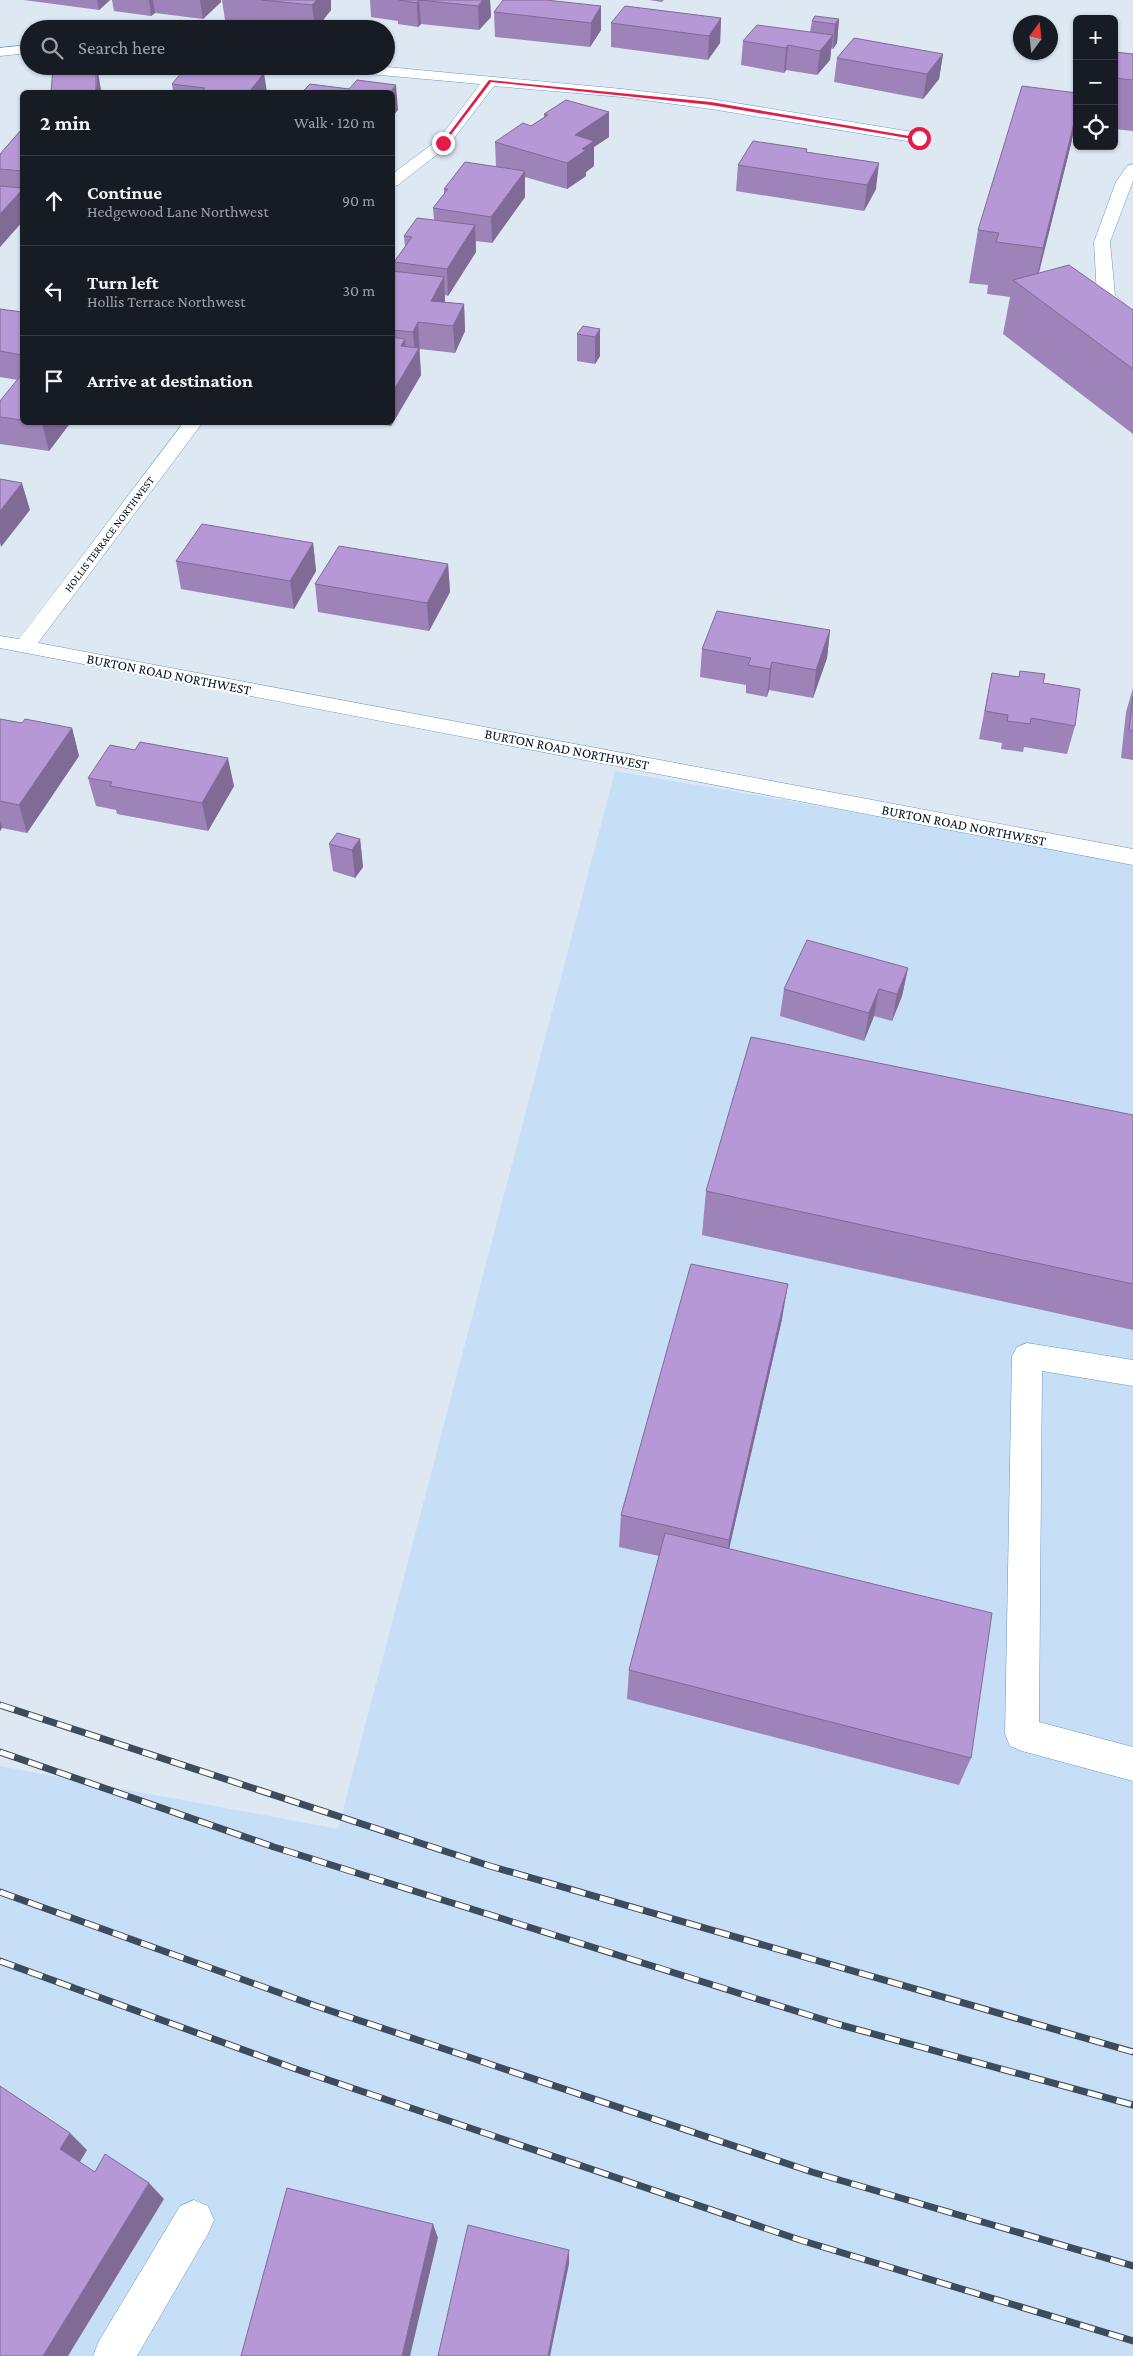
<!DOCTYPE html>
<html lang="en">
<head>
<meta charset="utf-8">
<style>
  :root { --surface:#171b24; --page:#242831; --text:#f1f3f6; --muted:#9ea1a6; --line:#363941 }
  body { margin:0; font-family:"Crimson Pro",serif; background:var(--page); color:var(--text) }
  .controls { position:absolute; right:15px; top:15px; display:grid; overflow:hidden; border-radius:8px; box-shadow:0 1px 4px #0004 }
  .controls button { width:45px; height:45px; display:grid; place-items:center; padding:0; border:0; border-bottom:1px solid var(--line); background:var(--surface); color:var(--text); font:25px sans-serif }
  .compass { position:absolute; left:1013px; top:15px; width:45px; height:45px; border-radius:50%; background:var(--surface); box-shadow:0 1px 4px #0004; rotate:15deg }
  .stop { position:absolute; width:15px; height:15px; margin:-11px; border:4px solid #e11d48; border-radius:50%; background:#fff }
  .stop.end { background:#e11d48; border-color:#fff; box-shadow:0 1px 5px #0008 }
  .list { margin:0; padding:0; list-style:none }
  h2 { display:flex; justify-content:space-between; align-items:center; height:65px; margin:0; padding:0 20px; font-size:21px }
  h2 small { font-size:16px; font-weight:400; color:var(--muted) }
  .list li { display:grid; grid-template-columns:32px 1fr auto; gap:15px; align-items:center; box-sizing:border-box; height:90px; padding:0 20px; border-top:1px solid var(--line) }
  .list b { display:block; font-size:19px; white-space:nowrap }
  .list p { margin:0; font-size:16px; white-space:nowrap; color:var(--muted) }
  .list em { font-size:16px; font-style:normal; color:var(--muted) }
  .icon { flex:none; width:28px; height:28px; fill:none; stroke:currentColor; stroke-width:2; stroke-linecap:round; stroke-linejoin:round }
  .map { position:relative; flex:none; width:1133px; height:2356px; overflow:hidden }
  .search { position:absolute; background:var(--surface); box-shadow:0 1px 4px #0004; left:20px; top:20px; width:375px; height:55px; display:flex; align-items:center; gap:12px; box-sizing:border-box; padding:0 18px; border-radius:28px; color:var(--muted); font-size:19px }
  .panel { position:absolute; background:var(--surface); box-shadow:0 1px 4px #0004; left:20px; top:90px; width:375px; height:335px; border-radius:8px }
  .map>svg:first-child { display:block }
</style>
</head>
<body>
<div class="map">
<svg width="1133" height="2356" viewBox="0 0 1133 2356">
  <rect width="100%" height="100%" fill="#dde8f3"/>
  <polygon fill="#c6dff7" points="615,771 1133,860 1133,2356 0,2356 0,1766 338,1829"/>
  <g fill="none" stroke-linecap="round" stroke-linejoin="round">
    <g stroke="#6299cb" stroke-width="1">
      <g id="minor">
        <polygon points="29,45 29,53 0,56 0,48"/>
        <polygon points="318,66 376,66 622,89 711,99 919,133 927,138 919,143 711,109 622,97 494,86 448,146 398,185 392,187 392,174 438,140 480,84 325,70"/>
        <polygon points="1133,164 1133,181 1110,242 1115,295 1133,312 1133,327 1127,326 1097,296 1094,242 1116,182 1127,166"/>
        <polygon points="184,422 203,422 38,643 1133,849 1133,865 0,648 0,636 19,639"/>
        <polygon points="1027,1343 1133,1360 1133,1386 1042,1371 1039,1722 1133,1747 1133,1781 1022,1751 1010,1746 1005,1734 1012,1356 1017,1347"/>
        <polygon points="194,2200 208,2206 214,2220 208,2234 137,2356 93,2356 99,2341 180,2206"/>
      </g>
    </g>
    <use href="#minor" fill="#fff" fill-rule="evenodd"/>
    <g stroke="#3c4c5d" stroke-width="7">
      <g id="rail">
        <polyline points="0,1705 490,1866 1133,2052"/>
        <polyline points="0,1752 274,1847 837,2024 1133,2105"/>
        <polyline points="0,1892 316,2006 812,2172 1133,2266"/>
        <polyline points="0,1961 293,2068 800,2240 1133,2341"/>
      </g>
    </g>
    <use href="#rail" stroke="#fff" stroke-width="5" stroke-dasharray="15" stroke-linecap="butt"/>
  </g>
  <g fill="#9d83b8">
    <polygon points="24,0 110,0 99,10"/>
    <polygon points="112,0 221,0 221,2 203,19 155,13 151,16 114,11"/>
    <polygon points="222,0 331,0 331,10 316,29 306,29 225,20"/>
    <polygon points="370,0 490,0 491,17 479,30 421,24 418,27 398,24 398,21 371,17"/>
    <polygon points="649,0 664,0 662,2"/>
    <polygon points="601,6 601,30 590,47 495,37 494,12"/>
    <polygon points="721,18 720,43 708,60 611,47 611,23"/>
    <polygon points="839,19 837,43 833,49 831,48 830,60 817,75 786,70 784,73 741,65 743,41 810,32 812,21"/>
    <polygon points="1114,52 1133,54 1133,131 1114,129"/>
    <polygon points="943,54 939,79 923,99 834,82 837,58"/>
    <polygon points="172,84 267,92 173,92"/>
    <polygon points="1077,93 1077,115 1071,144 1039,273 1133,310 1133,434 1003,334 1010,297 987,294 988,285 969,283 978,230"/>
    <polygon points="609,112 609,137 594,147 594,166 586,172 586,176 567,189 525,177 525,197 492,243 476,241 476,252 448,296 445,295 445,302 464,304 465,331 455,353 420,349 419,351 421,375 391,426 363,422 392,422 392,271 395,271 394,262 405,247 404,236 434,220 433,208 444,194 444,189 496,167 495,142 531,126 544,117 544,114"/>
    <polygon points="22,129 22,222 0,247 0,154"/>
    <polygon points="807,149 807,152 876,189 864,211 736,191 738,165"/>
    <polygon points="0,309 22,312 22,422 71,422 49,451 0,444 0,401 18,380 0,377"/>
    <polygon points="600,329 600,356 595,364 577,361 577,334"/>
    <polygon points="313,543 316,571 294,609 181,589 176,561"/>
    <polygon points="448,564 450,592 429,631 318,612 315,584"/>
    <polygon points="830,630 827,658 813,698 769,690 767,697 746,693 746,685 700,677 702,649"/>
    <polygon points="992,673 1043,683 1075,726 1067,754 1024,747 1023,752 1001,749 1002,743 979,739"/>
    <polygon points="1133,688 1133,760 1121,758 1126,712"/>
    <polygon points="0,719 22,723 72,728 79,756 27,833 2,828 0,831"/>
    <polygon points="88,778 234,786 208,831 117,814 116,810 96,806"/>
    <polygon points="360,839 363,867 355,878 333,871 329,844"/>
    <polygon points="908,968 902,996 892,1021 874,1016 864,1041 780,1016 784,989"/>
    <polygon points="1133,1115 1133,1330 702,1235 706,1191"/>
    <polygon points="782,1319 729,1549 971,1758 959,1785 627,1699 629,1670 659,1556 619,1547 621,1515"/>
  </g>
  <g fill="#806a96">
    <polygon points="97,0 110,0 99,10"/>
    <polygon points="149,0 153,0 155,13 151,16"/>
    <polygon points="200,0 221,0 221,2 203,19"/>
    <polygon points="317,0 331,0 331,10 316,29 315,29 312,5"/>
    <polygon points="419,0 421,24 418,27 417,3"/>
    <polygon points="483,0 490,0 491,17 479,30 478,6"/>
    <polygon points="601,6 601,30 590,47 591,23"/>
    <polygon points="721,18 720,43 708,60 709,36"/>
    <polygon points="839,19 837,43 833,49 835,24"/>
    <polygon points="833,35 830,60 817,75 820,51"/>
    <polygon points="788,45 786,70 784,73 786,48"/>
    <polygon points="943,54 939,79 923,99 927,74"/>
    <polygon points="97,66 101,90 101,92 96,92"/>
    <polygon points="264,73 267,92 249,92"/>
    <polygon points="396,85 398,110 392,117 392,92 390,92"/>
    <polygon points="1077,111 1077,115 1071,144 1033,295 1043,248"/>
    <polygon points="609,112 609,137 594,147 594,166 586,172 586,176 567,189 567,163 575,135"/>
    <polygon points="879,163 876,189 864,211 867,185"/>
    <polygon points="525,171 525,197 492,243 491,217"/>
    <polygon points="22,190 22,222 0,247 0,214"/>
    <polygon points="475,225 476,252 448,296 447,269"/>
    <polygon points="444,277 445,303 431,301"/>
    <polygon points="464,304 465,331 455,353 453,326"/>
    <polygon points="418,322 421,375 391,426 390,422 392,422 392,393 415,355 413,332"/>
    <polygon points="600,329 600,356 595,364 595,337"/>
    <polygon points="405,339 407,366 401,346"/>
    <polygon points="43,422 71,422 49,451 42,423"/>
    <polygon points="22,483 30,510 1,547 0,542 0,511"/>
    <polygon points="313,543 316,571 294,609 290,581"/>
    <polygon points="448,564 450,592 429,631 427,603"/>
    <polygon points="830,630 827,658 813,698 816,670"/>
    <polygon points="772,662 769,690 767,697 770,669"/>
    <polygon points="72,728 79,756 27,833 19,805"/>
    <polygon points="228,758 234,786 208,831 202,803"/>
    <polygon points="0,821 2,828 0,831"/>
    <polygon points="360,839 363,867 355,878 352,850"/>
    <polygon points="908,968 902,996 892,1021 897,994"/>
    <polygon points="879,989 874,1016 864,1041 869,1013"/>
    <polygon points="788,1284 782,1319 724,1571 729,1540"/>
    <polygon points="70,2133 87,2150 78,2165 60,2149"/>
    <polygon points="149,2183 164,2199 68,2356 43,2356"/>
    <polygon points="433,2224 438,2238 410,2356 402,2356"/>
    <polygon points="569,2250 569,2264 550,2356 548,2356"/>
  </g>
  <g fill="#b798d6" stroke="#806a96">
    <polygon points="261,0 317,0 312,5"/>
    <polygon points="399,0 483,0 478,6 419,0 417,3"/>
    <polygon points="503,0 546,0 601,6 591,23 494,12"/>
    <polygon points="625,6 721,18 709,36 611,23"/>
    <polygon points="815,16 839,19 835,24 812,21"/>
    <polygon points="757,25 833,35 820,51 788,45 786,48 743,41"/>
    <polygon points="854,38 943,54 927,74 837,58"/>
    <polygon points="1114,52 1133,54 1133,80 1114,78"/>
    <polygon points="72,66 96,66 96,92 51,92 53,67"/>
    <polygon points="187,66 193,66 264,73 249,92 201,92 205,88 172,84"/>
    <polygon points="357,80 396,85 390,92 302,92 310,84 349,89"/>
    <polygon points="1022,86 1077,93 1077,111 1043,248 996,242 999,233 978,230"/>
    <polygon points="566,100 609,112 575,135 594,141 582,149 586,150 567,163 495,142 523,123 531,126 548,115 544,114"/>
    <polygon points="22,129 22,171 0,169 0,154"/>
    <polygon points="753,141 807,149 806,152 879,163 867,185 738,165"/>
    <polygon points="465,162 525,171 491,217 433,208 448,189 444,189"/>
    <polygon points="0,186 22,188 22,190 0,214"/>
    <polygon points="417,218 475,225 447,269 394,262 412,237 404,236"/>
    <polygon points="1069,265 1133,310 1133,369 1013,280"/>
    <polygon points="392,271 444,277 431,301 464,304 453,326 418,322 413,332 392,330"/>
    <polygon points="0,309 22,312 22,355 0,351"/>
    <polygon points="583,326 600,329 595,337 577,334"/>
    <polygon points="392,337 405,339 401,346 419,348 392,393"/>
    <polygon points="22,374 22,420 0,417 0,401"/>
    <polygon points="0,479 22,483 0,511"/>
    <polygon points="202,524 313,543 290,581 176,561"/>
    <polygon points="339,546 448,564 427,603 315,584"/>
    <polygon points="717,611 830,630 816,670 772,662 770,669 748,665 751,658 702,649"/>
    <polygon points="1020,671 1045,674 1043,683 1080,689 1075,726 1031,718 1030,724 1007,721 1008,715 985,711 992,673 1019,677"/>
    <polygon points="1133,696 1133,731 1129,730"/>
    <polygon points="0,719 22,723 25,719 72,728 19,805 0,801"/>
    <polygon points="140,742 228,758 202,803 110,786 112,782 88,778 110,745 135,750"/>
    <polygon points="337,833 360,839 352,850 329,844"/>
    <polygon points="807,940 908,968 897,994 879,989 869,1013 784,989"/>
    <polygon points="751,1037 1133,1115 1133,1284 706,1191"/>
    <polygon points="691,1264 788,1284 729,1540 621,1515"/>
    <polygon points="665,1533 992,1613 971,1758 629,1670"/>
    <polygon points="0,2086 70,2133 60,2149 95,2172 105,2154 149,2183 43,2356 0,2356"/>
    <polygon points="287,2188 433,2224 402,2356 241,2356"/>
    <polygon points="468,2225 569,2250 548,2356 438,2356"/>
  </g>
  <polygon fill="#e11d48" points="489,80 711,102 921,138 919,140 711,105 491,82 444,144 441,144"/>
  <g text-anchor="middle" dominant-baseline="central" stroke-width="4.5" stroke-linejoin="round" paint-order="stroke">
    <g font-size="11" fill="#001224" stroke="#fff">
      <text transform="translate(109 534) rotate(-53)">HOLLIS TERRACE NORTHWEST</text>
    </g>
    <g font-size="14" fill="#001224" stroke="#fff">
      <text transform="translate(169 674) rotate(11)">BURTON ROAD NORTHWEST</text>
      <text transform="translate(567 749) rotate(11)">BURTON ROAD NORTHWEST</text>
      <text transform="translate(964 825) rotate(11)">BURTON ROAD NORTHWEST</text>
    </g>
  </g>
</svg>
<div class="controls">
<button>+</button>
<button>−</button>
<button><svg class="icon" aria-label="locate" viewBox="0 0 24 24"><circle cx="12" cy="12" r="6"/><path d="M12 2v4M12 18v4M2 12h4M18 12h4"/></svg></button>
</div>
<svg class="compass" viewBox="-18 -18 36 36"><path d="M0-13l5 13h-10z" fill="#e53935"/><path d="M0 13l5-13h-10z" fill="#9ea1a6"/></svg>
<div class="stop" style="left:919px;top:138px"></div>
<div class="stop end" style="left:443px;top:143px"></div>
<div class="search"><svg class="icon" aria-label="search" viewBox="0 0 24 24"><circle cx="10" cy="10" r="6"/><path d="M15 15l6 6"/></svg>Search here</div>
<section class="panel">
<h2>2 min<small>Walk · 120 m</small></h2>
<ul class="list">
<li><svg class="icon" aria-label="ahead" viewBox="0 0 24 24"><path d="M12 20V5M6 11l6-6 6 6"/></svg><div><b>Continue</b><p>Hedgewood Lane Northwest</p></div><em>90 m</em></li>
<li><svg class="icon" aria-label="left" viewBox="0 0 24 24"><path d="M17 20v-9H6M10 6l-5 5 5 5"/></svg><div><b>Turn left</b><p>Hollis Terrace Northwest</p></div><em>30 m</em></li>
<li><svg class="icon" aria-label="arrive" viewBox="0 0 24 24"><path d="M6 21V4h12l-3 4 3 4H6"/></svg><div><b>Arrive at destination</b></div></li>
</ul>
</section>
</div>
</body>
</html>
